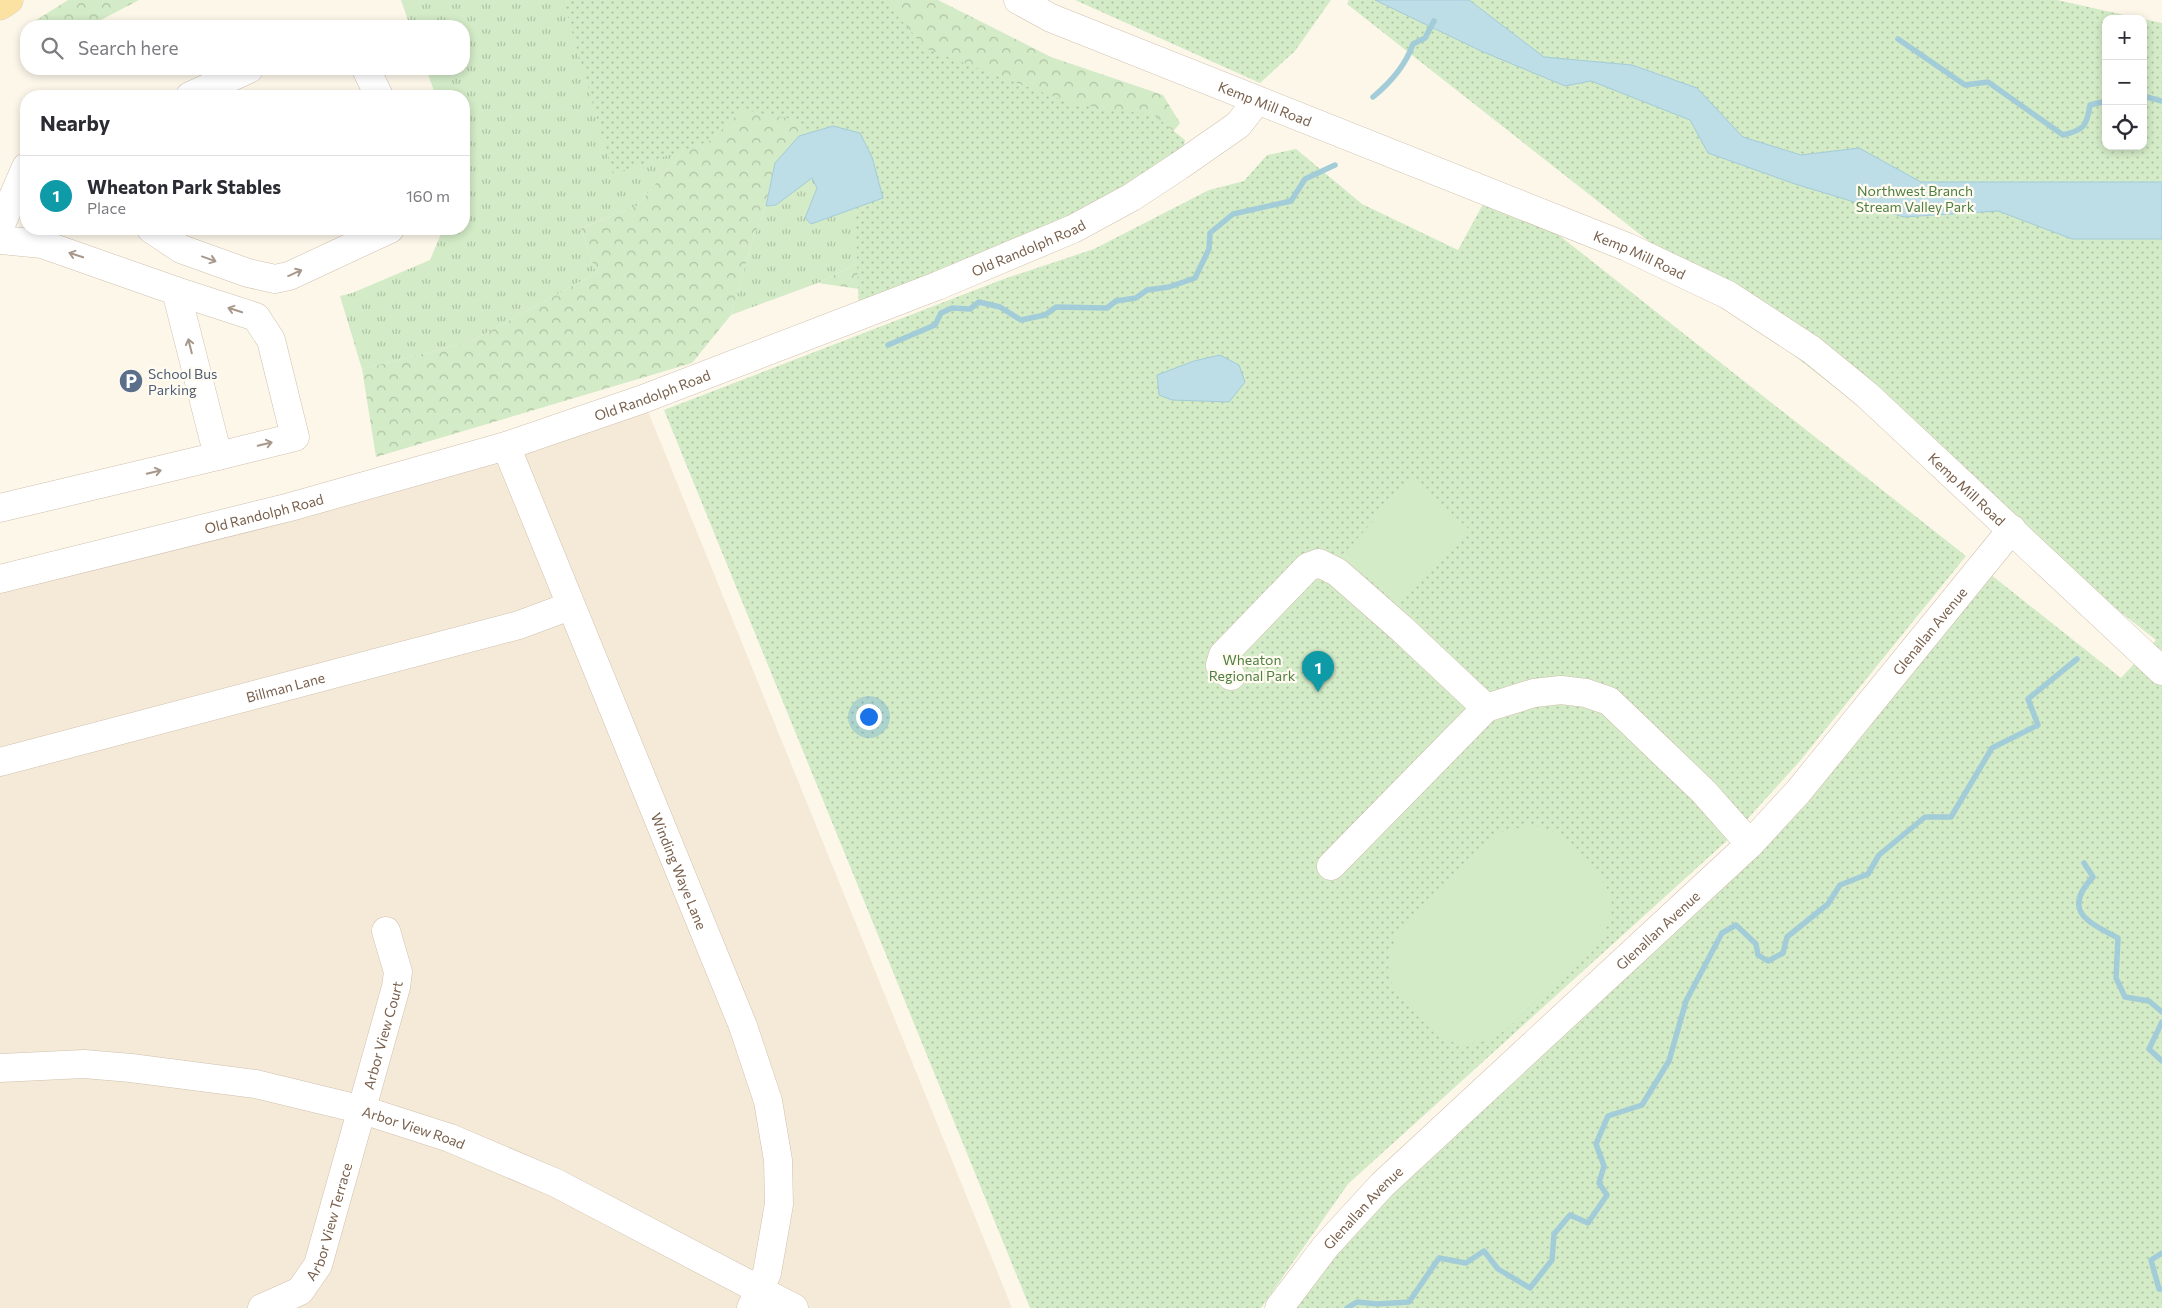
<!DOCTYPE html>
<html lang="en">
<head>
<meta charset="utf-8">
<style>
  :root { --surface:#fff; --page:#f7f7f7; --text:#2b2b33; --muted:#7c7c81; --line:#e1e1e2; --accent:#805140 }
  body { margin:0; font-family:Commissioner,sans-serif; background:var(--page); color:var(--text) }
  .controls { position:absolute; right:15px; top:15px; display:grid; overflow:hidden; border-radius:10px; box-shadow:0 2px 8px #0003 }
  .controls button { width:45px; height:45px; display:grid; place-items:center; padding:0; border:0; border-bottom:1px solid var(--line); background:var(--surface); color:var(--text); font:25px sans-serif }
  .you { position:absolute; left:868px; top:716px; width:18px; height:18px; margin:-12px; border:4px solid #fff; border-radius:50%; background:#1a73e8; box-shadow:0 0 0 8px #1a73e833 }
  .badge { display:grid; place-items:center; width:32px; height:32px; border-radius:50%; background:var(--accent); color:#fff; font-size:16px; font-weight:700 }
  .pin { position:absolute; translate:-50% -41px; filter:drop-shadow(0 1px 2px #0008) }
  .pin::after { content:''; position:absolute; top:26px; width:18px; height:15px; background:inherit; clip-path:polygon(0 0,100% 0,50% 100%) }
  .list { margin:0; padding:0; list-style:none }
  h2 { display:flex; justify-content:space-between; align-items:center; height:65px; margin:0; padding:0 20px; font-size:21px }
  h2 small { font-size:16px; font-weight:400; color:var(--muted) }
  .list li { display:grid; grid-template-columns:32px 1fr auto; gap:15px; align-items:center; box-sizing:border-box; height:80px; padding:0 20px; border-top:1px solid var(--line) }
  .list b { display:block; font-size:19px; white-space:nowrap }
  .list p { margin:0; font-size:16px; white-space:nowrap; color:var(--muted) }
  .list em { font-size:16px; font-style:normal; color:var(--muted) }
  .icon { flex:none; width:28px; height:28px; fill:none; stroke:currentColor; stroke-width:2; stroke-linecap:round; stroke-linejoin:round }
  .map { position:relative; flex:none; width:2162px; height:1308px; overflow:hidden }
  .search { position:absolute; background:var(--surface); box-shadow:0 2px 8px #0003; left:20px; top:20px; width:450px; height:55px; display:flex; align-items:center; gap:12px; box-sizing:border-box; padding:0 18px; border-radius:20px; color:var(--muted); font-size:19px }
  .panel { position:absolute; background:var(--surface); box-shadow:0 2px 8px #0003; left:20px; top:90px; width:450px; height:145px; border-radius:20px }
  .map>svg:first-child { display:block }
</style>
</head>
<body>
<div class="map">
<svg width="2162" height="1308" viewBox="0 0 2162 1308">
  <defs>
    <pattern id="grass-tufts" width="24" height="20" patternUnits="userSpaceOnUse" patternTransform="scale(1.25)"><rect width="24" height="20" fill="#d3ebc7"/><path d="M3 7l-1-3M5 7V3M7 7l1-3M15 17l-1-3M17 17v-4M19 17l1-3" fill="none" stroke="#b0c2a4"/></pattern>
    <pattern id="forest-crowns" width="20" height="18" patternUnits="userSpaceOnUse" patternTransform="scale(1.25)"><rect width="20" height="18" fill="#d3ebc7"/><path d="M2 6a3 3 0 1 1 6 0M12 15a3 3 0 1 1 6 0" fill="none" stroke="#b0c2a4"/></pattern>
    <pattern id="park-dots" width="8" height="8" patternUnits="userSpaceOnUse" patternTransform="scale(1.25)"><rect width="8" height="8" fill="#d3ebc7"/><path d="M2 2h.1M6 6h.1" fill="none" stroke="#b0c2a4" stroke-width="1.8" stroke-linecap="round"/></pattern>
  </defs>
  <rect width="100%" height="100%" fill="#fdf7ea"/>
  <polygon fill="#f5ead8" points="643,399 1012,1308 0,1308 0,579"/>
  <polygon fill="url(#grass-tufts)" points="401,0 636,0 681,90 732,30 822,13 897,29 941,98 955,150 912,166 911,237 818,283 731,315 753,239 766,206 776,205 812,177 817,188 805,218 811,224 883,198 872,157 860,134 833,126 833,98 765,68 710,119 637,206 581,228 596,273 470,342 362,369 340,296 352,293 430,260 443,229 464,229 464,96 436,96 426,69 464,69 464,26 410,26"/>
  <g fill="url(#forest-crowns)">
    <polygon points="68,0 139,0 101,20 27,26"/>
    <polygon points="636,0 938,0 1051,57 1163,95 1180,123 1139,174 887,293 818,283 911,237 955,150"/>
    <polygon points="765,68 833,126 775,163 766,206 753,239 731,315 692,363 376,457 362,369 470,342 596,273 581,228 637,206 710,119"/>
  </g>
  <g fill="url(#park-dots)">
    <polygon points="563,0 883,0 927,49 1073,104 1154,115 1185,140 1179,169 859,314 855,201 831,154 798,120 742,110 710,141 613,174"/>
    <polygon points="1075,0 1331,0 1295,51 1260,83"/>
    <polygon points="1349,0 2057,0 2142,19 2106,19 2106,146 2143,146 2143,19 2162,23 2162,1308 1290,1308 1354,1202 1744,849 1980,566 2121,678 2156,640 1347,4"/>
    <polygon points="1296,149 1362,204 1458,250 1494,184 1966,556 1799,762 1732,836 1348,1184 1261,1308 1030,1308 664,410 1001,280 1094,249 1209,190 1244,181 1267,155"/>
  </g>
  <g fill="#d3ebc7">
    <polygon points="1411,478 1469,529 1397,603 1342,556"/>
    <path d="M1531 825C1542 828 1554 830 1563 837 1579 849 1606 880 1611 898 1614 911 1608 924 1603 935L1507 1029 1490 1040 1461 1046 1435 1034 1395 991 1388 972 1390 953 1399 930 1501 832Z"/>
  </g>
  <g fill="#bddde7" stroke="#a3ccd9">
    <polygon points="1375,0 1469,0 1544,57 1632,65 1697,88 1743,137 1801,155 1859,148 1921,182 2162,182 2162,239 2072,239 1998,211 1904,217 1795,184 1708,153 1690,120 1591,81 1565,86 1481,51"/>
    <polygon points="833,126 860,133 872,157 883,198 811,224 805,218 817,188 812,178 776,205 766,206 775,163 799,136"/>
    <polygon points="1220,355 1239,365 1245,382 1229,402 1172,400 1159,395 1157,375 1194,361"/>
  </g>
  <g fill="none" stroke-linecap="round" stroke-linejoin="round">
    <g stroke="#a3ccd9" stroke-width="5.5">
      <path d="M1898 39 1965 85 1988 82 2063 135C2084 130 2087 126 2090 105L2106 101"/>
      <polyline points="2143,96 2162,101"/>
      <path d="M1373 97C1390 83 1406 64 1413 44L1425 38 1434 21"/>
      <polyline points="888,345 935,325 941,313 952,308 970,309 979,302 1000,307 1021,320 1045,315 1056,307 1107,308 1116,301 1136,298 1147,290 1169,287 1195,278 1209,249 1210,233 1233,214 1291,201 1305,179 1335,165"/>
      <path d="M2084 863 2093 877C2061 911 2088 922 2118 938L2116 978 2125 997 2149 1001 2162 1012"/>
      <polyline points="2162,1022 2149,1049 2162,1061"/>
      <polyline points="2162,1253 2151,1260 2159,1289 2162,1289"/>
      <polyline points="1347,1308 1357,1302 1377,1304 1409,1302 1439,1258 1466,1263 1484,1251 1498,1269 1530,1288 1552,1260 1554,1234 1570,1215 1588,1223 1607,1195 1599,1183 1604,1166 1596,1144 1608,1116 1642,1105 1669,1061 1686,1001 1722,933 1736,925 1756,944 1758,955 1768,961 1783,953 1787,937 1828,904 1840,885 1868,874 1879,855 1925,817 1951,817 1992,748 2038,725 2028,699 2077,659"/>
    </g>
    <g stroke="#d0c0ae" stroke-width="29">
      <g id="minor">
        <path id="s1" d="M1018 0 1051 18 1627 247 1728 295 1812 350 1867 395 2162 671"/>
        <polyline points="366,69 379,96"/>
        <polyline points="190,96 249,69"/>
        <polyline points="0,227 26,167"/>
        <polyline points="151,229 181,249 248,273 275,279 289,276 390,229"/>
        <polyline points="0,240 42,244 176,291 218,456 0,508"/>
        <polyline points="176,291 256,317 271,340 295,437 218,456"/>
        <path id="s2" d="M506 446 743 1026 768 1101 778 1160 779 1204 767 1273 751 1308"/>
        <path id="s3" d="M0 579 290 507 506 446 643 399 937 286 1073 229 1132 197 1179 166 1238 125 1256 102"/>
        <polyline points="1231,676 1220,665 1223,655 1308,567 1319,563 1337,572 1402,629 1486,708"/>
        <path id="s4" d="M0 762 519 625 570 606"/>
        <polyline points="1331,866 1486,708 1534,693 1561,690 1586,693 1609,701 1704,792 1750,844"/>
        <path id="s5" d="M0 1068 84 1064 131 1068 256 1084 363 1110 450 1138 556 1183 794 1308"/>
        <path id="s6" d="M262 1308 300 1291 318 1265 396 987 398 972 386 931"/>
        <path id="s7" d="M1279 1308 1326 1246 1382 1185 1750 844 1798 792 2012 529"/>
      </g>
    </g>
    <g stroke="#d9d2cd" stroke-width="29">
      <polyline id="major" points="0,6 9,0"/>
    </g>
    <use href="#minor" stroke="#fff" stroke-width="28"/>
    <use href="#major" stroke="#fbe2a3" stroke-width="28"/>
  </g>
  <defs><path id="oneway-shaft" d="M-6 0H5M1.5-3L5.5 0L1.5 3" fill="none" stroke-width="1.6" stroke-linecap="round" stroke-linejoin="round" transform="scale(1.25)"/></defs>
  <g stroke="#a8988b">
    <use href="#oneway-shaft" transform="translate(76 255) rotate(-162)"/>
    <use href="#oneway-shaft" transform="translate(209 259) rotate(20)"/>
    <use href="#oneway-shaft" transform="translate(295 273) rotate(-24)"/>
    <use href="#oneway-shaft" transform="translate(235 310) rotate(-162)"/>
    <use href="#oneway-shaft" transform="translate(190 346) rotate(-104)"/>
    <use href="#oneway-shaft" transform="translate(265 444) rotate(-14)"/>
    <use href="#oneway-shaft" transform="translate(154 472) rotate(-14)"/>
  </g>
  <defs>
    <g id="parking-disc" transform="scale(1.25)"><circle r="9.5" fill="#5c6f8a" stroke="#fffbf1"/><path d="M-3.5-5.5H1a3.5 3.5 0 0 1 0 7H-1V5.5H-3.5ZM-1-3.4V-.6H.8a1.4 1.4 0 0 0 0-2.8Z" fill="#fff"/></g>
  </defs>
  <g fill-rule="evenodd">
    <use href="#parking-disc" x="131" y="381"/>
  </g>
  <g text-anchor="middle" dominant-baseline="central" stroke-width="4.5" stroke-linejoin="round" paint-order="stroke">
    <g font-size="14" fill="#79604c" stroke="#fffbf1">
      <text stroke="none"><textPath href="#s1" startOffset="268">Kemp Mill Road</textPath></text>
      <text stroke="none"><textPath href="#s3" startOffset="1082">Old Randolph Road</textPath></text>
      <text stroke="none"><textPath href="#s1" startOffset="672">Kemp Mill Road</textPath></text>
      <text stroke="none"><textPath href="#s3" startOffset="678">Old Randolph Road</textPath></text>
      <text stroke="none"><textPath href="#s1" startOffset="1078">Kemp Mill Road</textPath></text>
      <text stroke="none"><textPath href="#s3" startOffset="272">Old Randolph Road</textPath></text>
      <text stroke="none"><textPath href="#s7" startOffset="941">Glenallan Avenue</textPath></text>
      <text stroke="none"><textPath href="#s4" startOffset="295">Billman Lane</textPath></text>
      <text stroke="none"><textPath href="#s2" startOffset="459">Winding Waye Lane</textPath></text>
      <text stroke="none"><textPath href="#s7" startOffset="536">Glenallan Avenue</textPath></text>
      <text stroke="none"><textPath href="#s6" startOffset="312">Arbor View Court</textPath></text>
      <text stroke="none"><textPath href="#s5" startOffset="421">Arbor View Road</textPath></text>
      <text stroke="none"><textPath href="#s7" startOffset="131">Glenallan Avenue</textPath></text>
      <text stroke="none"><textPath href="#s6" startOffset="118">Arbor View Terrace</textPath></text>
    </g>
    <g font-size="14" fill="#4f7f43" stroke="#fffbf1">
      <text x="1915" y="190">Northwest Branch<tspan x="1915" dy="16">Stream Valley Park</tspan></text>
      <text x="1252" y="659">Wheaton<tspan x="1252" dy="16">Regional Park</tspan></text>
    </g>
    <g font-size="14" fill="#4e5e75" stroke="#fffbf1" text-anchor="start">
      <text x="148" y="373">School Bus<tspan x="148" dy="16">Parking</tspan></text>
    </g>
  </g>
</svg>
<div class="controls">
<button>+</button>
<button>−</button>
<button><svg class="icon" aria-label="locate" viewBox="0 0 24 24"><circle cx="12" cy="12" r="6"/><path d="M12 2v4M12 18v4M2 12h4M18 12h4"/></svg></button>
</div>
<div class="you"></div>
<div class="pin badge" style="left:1318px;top:692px;background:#0f9aa8">1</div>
<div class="search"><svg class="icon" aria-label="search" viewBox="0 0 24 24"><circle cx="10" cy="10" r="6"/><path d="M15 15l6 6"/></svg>Search here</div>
<section class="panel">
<h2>Nearby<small></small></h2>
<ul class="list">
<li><span class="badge" style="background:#0f9aa8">1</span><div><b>Wheaton Park Stables</b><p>Place</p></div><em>160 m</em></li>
</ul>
</section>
</div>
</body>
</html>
